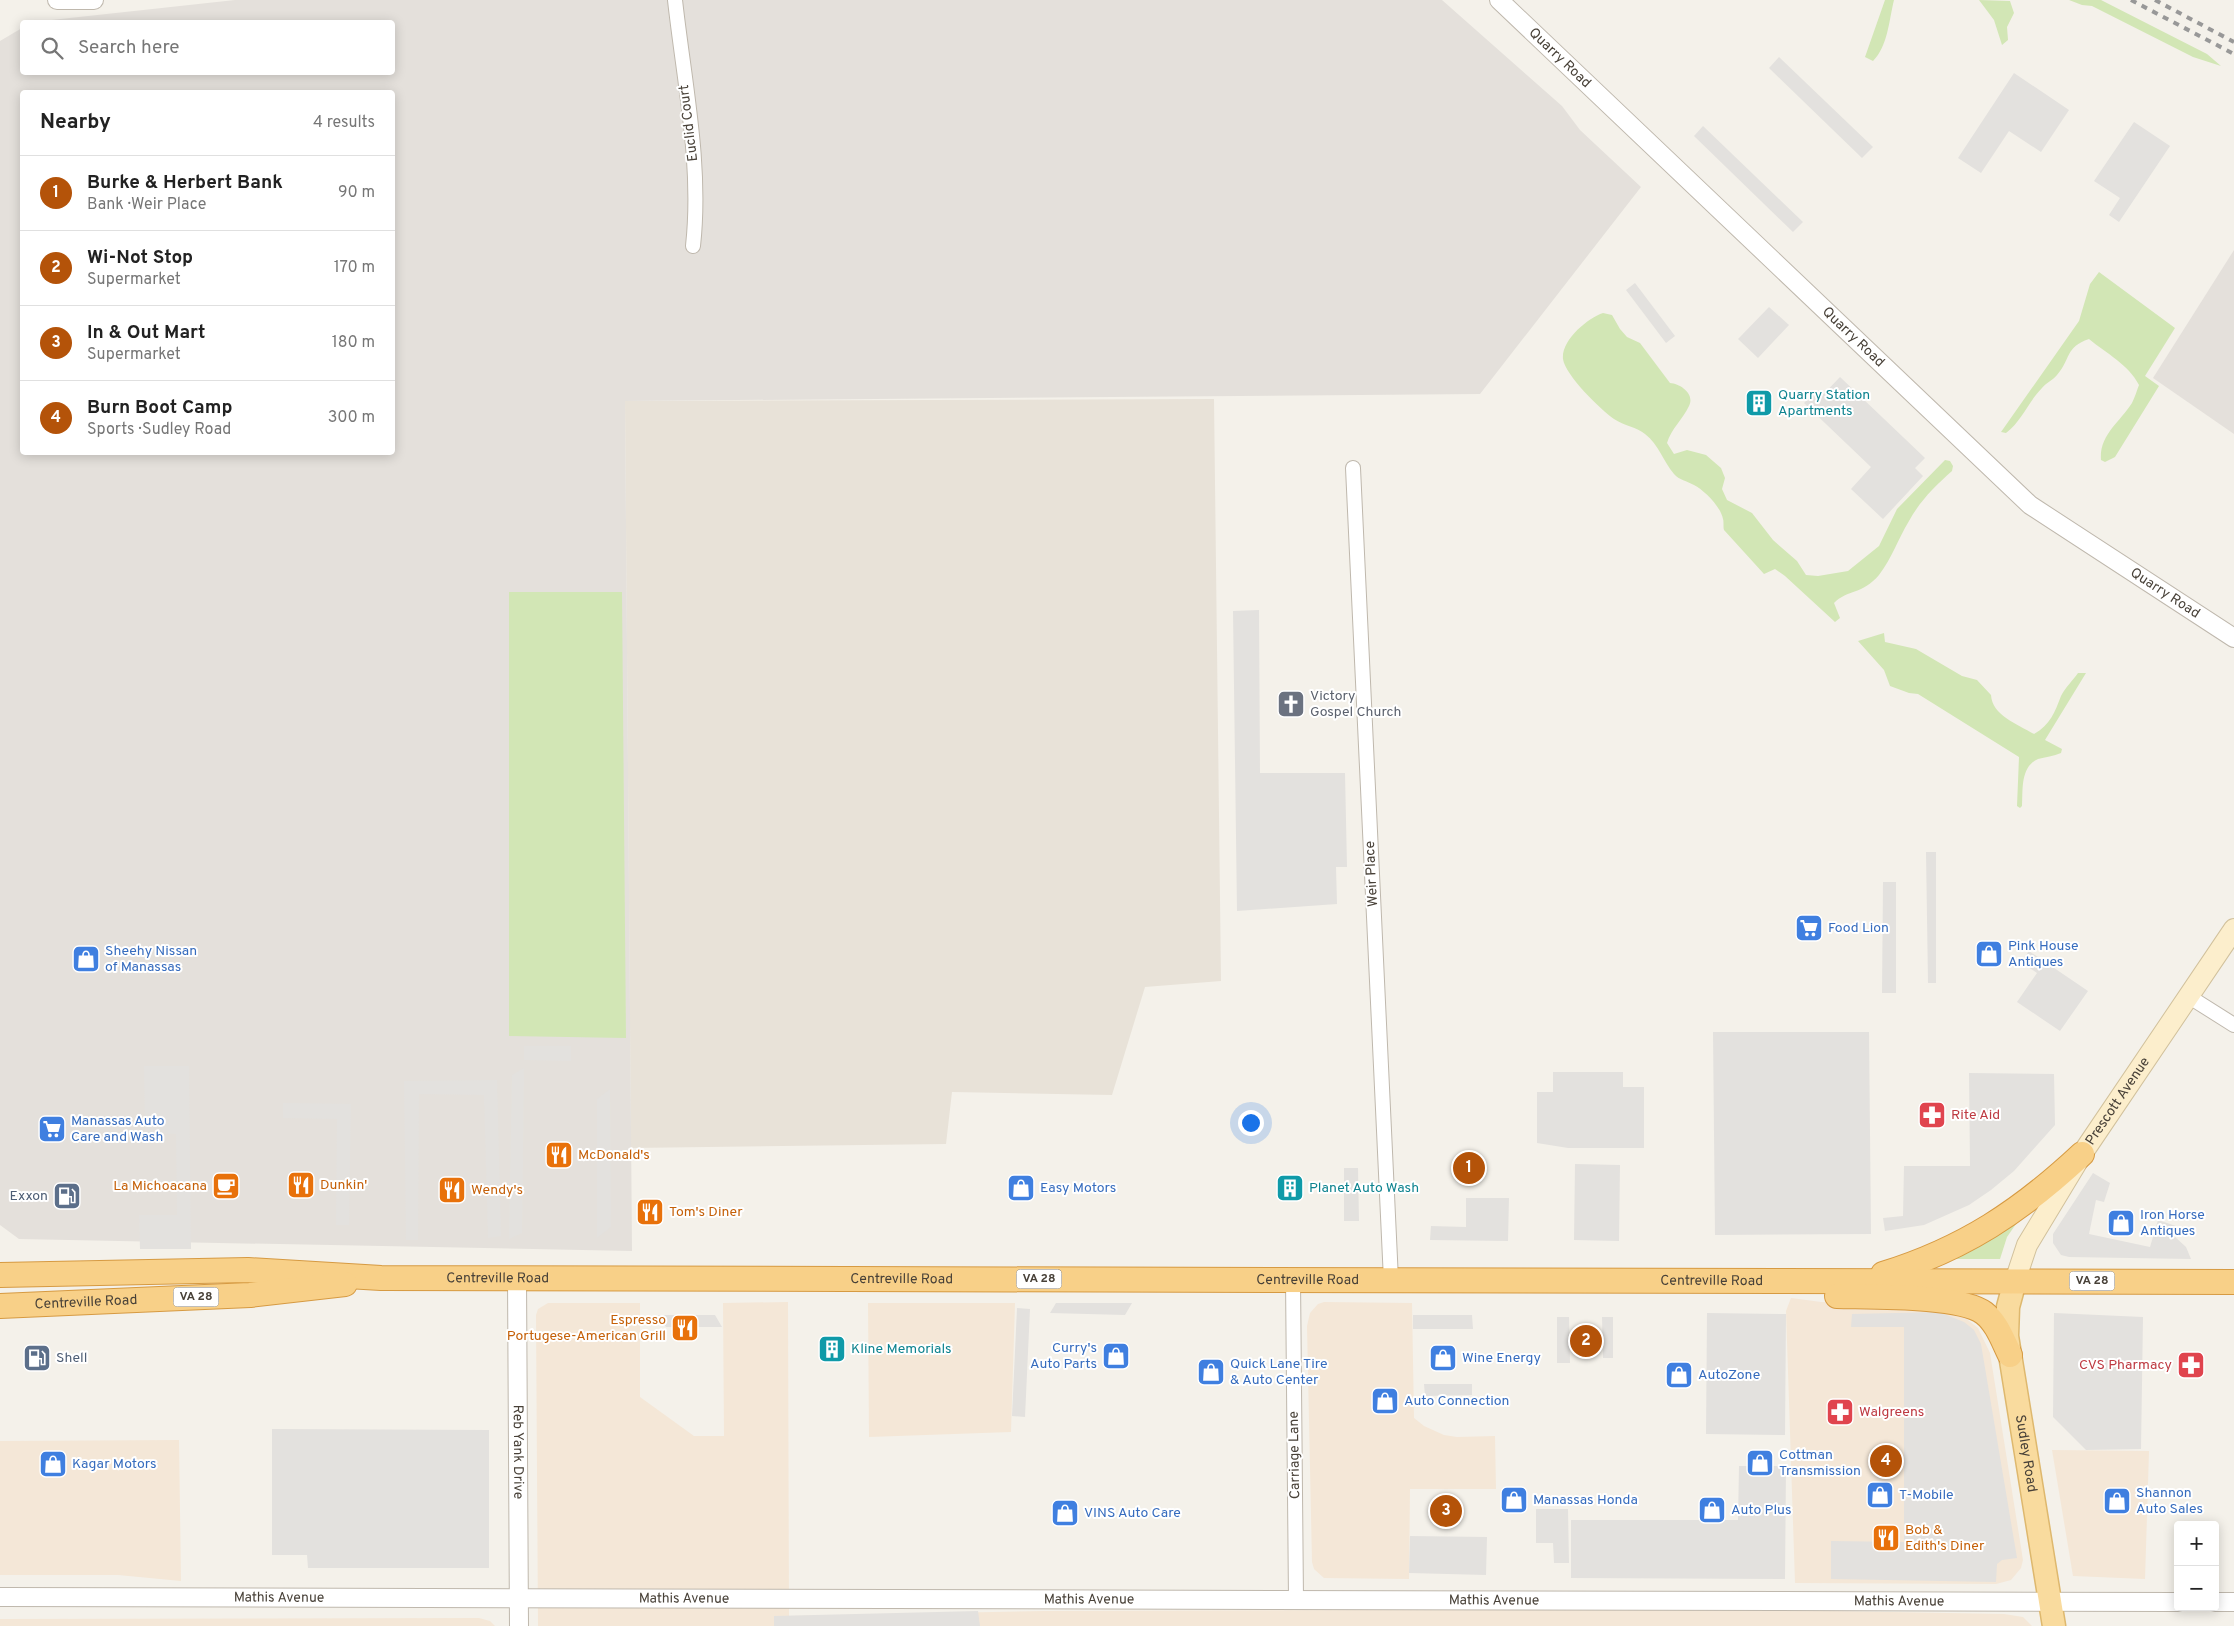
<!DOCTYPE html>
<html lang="en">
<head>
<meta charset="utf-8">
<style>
  :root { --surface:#fff; --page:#f2f2f2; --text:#222; --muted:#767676; --line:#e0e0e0; --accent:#b45309 }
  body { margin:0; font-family:Overpass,sans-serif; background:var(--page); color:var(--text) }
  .controls { position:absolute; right:15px; bottom:15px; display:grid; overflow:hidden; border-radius:5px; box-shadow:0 2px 12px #0003 }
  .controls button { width:45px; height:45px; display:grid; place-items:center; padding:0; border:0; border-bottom:1px solid var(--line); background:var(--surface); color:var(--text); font:25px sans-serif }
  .you { position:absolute; left:1250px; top:1122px; width:18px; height:18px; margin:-12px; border:4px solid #fff; border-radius:50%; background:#1a73e8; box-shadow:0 0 0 8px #1a73e833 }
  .badge { display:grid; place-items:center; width:32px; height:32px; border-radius:50%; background:var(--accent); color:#fff; font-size:16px; font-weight:700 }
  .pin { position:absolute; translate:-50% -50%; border:2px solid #fff; box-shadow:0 1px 5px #0006 }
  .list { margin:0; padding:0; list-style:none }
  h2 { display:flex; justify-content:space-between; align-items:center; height:65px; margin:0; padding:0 20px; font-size:21px }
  h2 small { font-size:16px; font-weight:400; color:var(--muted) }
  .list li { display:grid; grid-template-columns:32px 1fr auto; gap:15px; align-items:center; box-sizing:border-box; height:75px; padding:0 20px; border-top:1px solid var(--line) }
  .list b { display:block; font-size:19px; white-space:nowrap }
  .list p { margin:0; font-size:16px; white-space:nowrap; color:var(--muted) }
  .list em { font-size:16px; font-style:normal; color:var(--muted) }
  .icon { flex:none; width:28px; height:28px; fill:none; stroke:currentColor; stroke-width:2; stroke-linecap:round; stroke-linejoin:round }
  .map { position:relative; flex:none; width:2234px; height:1626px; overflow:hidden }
  .search { position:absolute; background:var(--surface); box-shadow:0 2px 12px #0003; left:20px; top:20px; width:375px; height:55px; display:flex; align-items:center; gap:12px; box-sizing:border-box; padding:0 18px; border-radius:5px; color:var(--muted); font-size:19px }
  .panel { position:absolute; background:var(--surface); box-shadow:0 2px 12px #0003; left:20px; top:90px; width:375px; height:365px; border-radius:5px }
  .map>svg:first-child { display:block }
</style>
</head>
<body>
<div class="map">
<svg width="2234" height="1626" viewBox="0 0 2234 1626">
  <rect width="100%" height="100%" fill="#f4f1ea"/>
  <polygon fill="#e8e2d8" points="1214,399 1221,981 1145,987 1112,1095 952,1092 946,1144 631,1148 625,401"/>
  <g fill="#f4e7d7">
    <polygon points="1791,1298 1821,1302 1939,1306 1959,1313 1978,1328 1990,1353 2023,1560 2021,1568 2011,1580 1996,1584 1795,1583 1786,1311"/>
    <polygon points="788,1302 789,1616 1044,1611 1717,1609 2004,1614 2023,1617 2032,1626 538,1626 536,1315 538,1309 548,1303 640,1303 640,1397 694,1436 724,1436 723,1303"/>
    <polygon points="1324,1302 1412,1303 1414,1418 1424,1426 1444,1435 1457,1437 1495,1436 1496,1489 1410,1489 1409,1579 1324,1578 1314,1569 1312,1562 1307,1326 1310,1313 1318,1304"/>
    <polygon points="868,1303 1015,1303 1011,1432 869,1437"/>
    <polygon points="179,1440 181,1581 118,1575 0,1575 0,1441"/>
    <polygon points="2052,1450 2149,1451 2145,1579 2073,1576"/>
    <polygon points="479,1618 490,1621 495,1626 0,1626 0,1619"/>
  </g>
  <g fill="#e4e0db" fill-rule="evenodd">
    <path d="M235 0H1442L1562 106 1580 130 1641 187 1480 394 625 401 632 1251 19 1239 0 1225V41L22 28V72H392V22H33ZM22 92H392V452H22Z"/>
    <polygon points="2234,250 2234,434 2153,378"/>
  </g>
  <g fill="#d2e6b5">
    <path d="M1885 0H1894C1889 20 1888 46 1873 61L1865 57Z"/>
    <polygon points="1979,0 2010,1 2014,13 2007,27 2008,40 2002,45 1994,20"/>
    <polygon points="2069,0 2101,0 2207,54 2221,66 2193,57 2092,6 2082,5"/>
    <path d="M2099 272 2175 328 2145 376 2159 386 2115 457 2105 462 2101 460C2099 435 2120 422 2132 403 2135 397 2137 390 2139 385 2128 364 2107 354 2089 339 2065 347 2071 359 2057 375 2053 380 2046 383 2042 388 2028 402 2022 421 2006 433L2001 432 2079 321 2090 284Z"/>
    <path d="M1603 313 1612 315 1620 329 1627 337 1640 343 1670 383C1681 384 1695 394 1689 406 1683 419 1671 429 1667 443L1674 454 1687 450 1706 455 1721 468 1725 478 1722 489 1727 500 1752 513 1773 540 1797 561 1806 575 1818 576 1848 571 1879 546 1897 509 1945 460 1950 461 1953 466 1952 471C1935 486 1920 501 1909 521 1898 539 1892 558 1879 575 1862 595 1848 589 1834 603L1840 618 1835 622 1785 576 1775 569 1764 574 1724 530C1723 527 1724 522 1723 519 1721 507 1704 490 1694 485 1687 481 1679 480 1674 474 1663 461 1659 445 1645 434 1637 427 1624 426 1614 419 1601 410 1565 375 1563 359 1561 340 1588 318 1603 313Z"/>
    <polygon points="509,592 622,592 626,1038 509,1036"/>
    <path d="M1884 633 1885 642 1916 649 1962 676 1977 680 1991 695C1992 715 2017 724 2034 734 2050 725 2055 712 2061 696 2065 688 2073 680 2078 673H2086L2045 740 2062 749 2061 753C2054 756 2045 757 2038 759 2020 767 2023 790 2022 806L2020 808 2017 806 2019 757 1918 694 1909 693 1890 686 1884 670 1858 641Z"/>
    <polygon points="2018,1221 2007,1237 2000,1259 1939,1259"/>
  </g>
  <g fill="#e3e1de">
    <polygon points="1779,57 1873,147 1862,158 1769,68"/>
    <polygon points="2014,73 2069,110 2041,152 2009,131 1981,173 1958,158"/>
    <polygon points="2134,122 2170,146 2119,222 2109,215 2120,198 2094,181"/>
    <polygon points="1703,126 1803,222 1793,232 1694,136"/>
    <polygon points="1635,283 1675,336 1666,343 1626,290"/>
    <polygon points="1769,307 1789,325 1758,358 1738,339"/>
    <polygon points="1840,377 1925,458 1915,468 1923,476 1883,519 1851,489 1871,467 1804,403 1813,394 1819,399"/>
    <polygon points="1259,610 1260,773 1345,773 1347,867 1336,867 1337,904 1237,911 1233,611"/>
    <polygon points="1926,852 1936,852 1936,983 1928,983"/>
    <polygon points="1883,882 1896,882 1896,993 1882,993"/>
    <polygon points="2029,951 2088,991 2060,1031 2017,1002 2037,973 2021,962"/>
    <polygon points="1713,1032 1869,1032 1871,1234 1715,1235"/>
    <polygon points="524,1046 571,1046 571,1061 524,1060"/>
    <polygon points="144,1066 189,1066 191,1249 140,1249 139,1215 177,1215 176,1134 145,1133"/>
    <polygon points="524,1068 522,1233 509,1239 512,1075"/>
    <polygon points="1553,1072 1623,1072 1623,1087 1644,1087 1644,1148 1568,1148 1537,1143 1537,1092 1553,1092"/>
    <polygon points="1969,1073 2054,1074 2055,1125 2014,1171 1991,1190 1969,1205 1924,1225 1885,1231 1883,1218 1903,1216 1904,1166 1970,1166"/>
    <polygon points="497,1080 501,1236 488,1238 484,1095 419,1094 418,1240 406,1240 404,1081"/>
    <polygon points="610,1089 611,1227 597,1238 597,1099"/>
    <polygon points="283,1103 351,1104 349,1225 336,1225 337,1119 283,1118"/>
    <polygon points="1575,1164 1620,1165 1619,1241 1574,1240"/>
    <polygon points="1344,1168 1358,1168 1359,1221 1344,1221"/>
    <polygon points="2093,1173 2110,1183 2104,1202 2096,1200 2089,1234 2150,1247 2158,1220 2176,1226 2174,1236 2186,1247 2191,1259 2069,1257 2061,1255 2053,1243 2053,1234"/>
    <polygon points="1466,1198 1509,1198 1508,1241 1430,1240 1431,1226 1466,1227"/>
    <polygon points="1056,1303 1132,1303 1125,1315 1050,1313"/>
    <polygon points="1017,1308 1030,1309 1025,1417 1012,1416"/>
    <polygon points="1939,1312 1964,1322 1974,1330 1981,1344 2017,1558 2002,1560 1997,1564 1996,1582 1831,1579 1831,1541 1904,1542 1904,1327 1851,1327 1852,1314"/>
    <polygon points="1707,1313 1786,1314 1785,1435 1706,1434"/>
    <polygon points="2054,1313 2143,1317 2141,1449 2086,1450 2053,1417"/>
    <polygon points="658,1315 715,1315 722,1327 666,1327"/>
    <polygon points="1413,1315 1472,1315 1473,1329 1413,1329"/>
    <polygon points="1557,1317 1569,1317 1570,1363 1557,1363"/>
    <polygon points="1602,1317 1613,1317 1613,1358 1603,1358"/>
    <polygon points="1424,1384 1472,1384 1472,1395 1425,1396"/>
    <polygon points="272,1429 489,1430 489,1568 308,1568 307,1555 272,1555"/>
    <polygon points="1739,1466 1786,1466 1785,1579 1571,1578 1571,1520 1738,1520"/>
    <polygon points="1536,1509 1568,1509 1569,1563 1554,1563 1553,1543 1536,1543"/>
    <polygon points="1410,1536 1487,1537 1486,1575 1409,1573"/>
    <polygon points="978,1611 980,1626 774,1626 774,1616"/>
  </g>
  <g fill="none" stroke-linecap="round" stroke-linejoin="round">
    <g stroke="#bfb8ad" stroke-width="16">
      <g id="minor">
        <path d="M675 0C684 82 702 164 693 246"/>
        <polyline points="1353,468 1391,1280"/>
        <polyline points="2188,996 2234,1025"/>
        <polyline points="1293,1279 1296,1600"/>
      </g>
    </g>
    <g stroke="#bfb8ad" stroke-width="20">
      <g id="tertiary">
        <polyline points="57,0 94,0"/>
        <path id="s1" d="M1499 0 2030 505 2234 638"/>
        <path id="s2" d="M517 1278 519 1626"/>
        <path id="s3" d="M0 1597 2178 1602"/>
        <polyline points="2215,1602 2234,1602"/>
      </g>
    </g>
    <g stroke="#d1c19c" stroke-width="22">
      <g id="secondary">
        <path id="s4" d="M2015 1281 2027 1245 2082 1154 2234 929"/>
      </g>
    </g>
    <g stroke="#deb86e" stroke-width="25">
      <g id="primary">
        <path id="s5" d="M2015 1281 2008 1307 2007 1336 2054 1626"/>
      </g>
    </g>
    <g stroke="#d69a42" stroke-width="26">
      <g id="trunk">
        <path d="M1883 1274C1964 1249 2021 1211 2082 1154"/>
        <path id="s6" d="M0 1275 248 1270 381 1278 2234 1282"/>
        <path d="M1837 1296C1870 1297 1960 1295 1984 1313 1997 1323 2003 1341 2010 1355"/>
        <path id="s7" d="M0 1306 250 1295 345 1284"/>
      </g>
    </g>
    <use href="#minor" stroke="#fff" stroke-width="14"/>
    <use href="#tertiary" stroke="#fff" stroke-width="18"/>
    <use href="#secondary" stroke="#fceecc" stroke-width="20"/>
    <use href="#primary" stroke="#f9db9e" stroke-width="22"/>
    <use href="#trunk" stroke="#f8d088" stroke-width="24"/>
    <g stroke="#989898" stroke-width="4" stroke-dasharray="6 6" stroke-linecap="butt">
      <polyline points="2131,0 2234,54"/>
      <polyline points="2155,0 2234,42"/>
    </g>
  </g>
  <defs>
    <g id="building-square" transform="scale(1.4375)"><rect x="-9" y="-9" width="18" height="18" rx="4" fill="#0f9aa8" stroke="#fff"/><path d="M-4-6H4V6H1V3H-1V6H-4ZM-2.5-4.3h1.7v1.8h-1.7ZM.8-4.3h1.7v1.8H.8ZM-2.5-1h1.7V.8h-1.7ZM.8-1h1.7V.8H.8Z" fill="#fff"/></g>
    <g id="church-square" transform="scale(1.4375)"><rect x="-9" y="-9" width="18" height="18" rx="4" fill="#6b7280" stroke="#fff"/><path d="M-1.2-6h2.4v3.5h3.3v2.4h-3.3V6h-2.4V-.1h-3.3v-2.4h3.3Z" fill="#fff"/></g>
    <g id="supermarket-square" transform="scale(1.4375)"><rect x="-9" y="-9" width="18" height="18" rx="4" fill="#3f7fe0" stroke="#fff"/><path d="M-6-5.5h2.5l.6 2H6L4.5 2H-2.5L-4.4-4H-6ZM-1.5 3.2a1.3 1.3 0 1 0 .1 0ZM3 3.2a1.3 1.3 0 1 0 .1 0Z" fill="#fff"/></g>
    <g id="shop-square" transform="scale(1.4375)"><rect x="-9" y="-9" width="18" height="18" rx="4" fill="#3f7fe0" stroke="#fff"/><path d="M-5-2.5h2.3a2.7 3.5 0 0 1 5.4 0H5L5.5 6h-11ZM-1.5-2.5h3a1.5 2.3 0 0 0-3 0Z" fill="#fff"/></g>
    <g id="pharmacy-square" transform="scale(1.4375)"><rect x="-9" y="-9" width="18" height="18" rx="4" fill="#e0444e" stroke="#fff"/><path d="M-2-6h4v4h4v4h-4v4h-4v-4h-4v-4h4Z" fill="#fff"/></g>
    <g id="restaurant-square" transform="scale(1.4375)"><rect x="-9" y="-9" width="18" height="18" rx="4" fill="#e8710a" stroke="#fff"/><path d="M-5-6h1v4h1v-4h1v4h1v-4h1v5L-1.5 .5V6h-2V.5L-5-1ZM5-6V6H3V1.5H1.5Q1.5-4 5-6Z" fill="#fff"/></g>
    <g id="cafe-square" transform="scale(1.4375)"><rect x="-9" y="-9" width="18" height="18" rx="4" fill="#e8710a" stroke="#fff"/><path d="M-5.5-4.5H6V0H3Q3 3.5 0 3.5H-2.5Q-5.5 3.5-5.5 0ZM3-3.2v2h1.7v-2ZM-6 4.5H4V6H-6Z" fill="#fff"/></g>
    <g id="fuel-square" transform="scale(1.4375)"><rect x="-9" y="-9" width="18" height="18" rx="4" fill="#5c6f8a" stroke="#fff"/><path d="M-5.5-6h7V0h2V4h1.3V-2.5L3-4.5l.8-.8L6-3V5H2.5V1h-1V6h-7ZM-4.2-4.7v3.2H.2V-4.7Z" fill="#fff"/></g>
  </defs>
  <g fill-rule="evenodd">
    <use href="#building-square" x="1759" y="403"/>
    <use href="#church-square" x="1291" y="704"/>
    <use href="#supermarket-square" x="1809" y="928"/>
    <use href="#shop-square" x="1989" y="954"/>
    <use href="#shop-square" x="86" y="959"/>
    <use href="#pharmacy-square" x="1932" y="1115"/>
    <use href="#supermarket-square" x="52" y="1129"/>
    <use href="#restaurant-square" x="559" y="1155"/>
    <use href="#restaurant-square" x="301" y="1185"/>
    <use href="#cafe-square" x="226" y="1186"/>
    <use href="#shop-square" x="1021" y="1188"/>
    <use href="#building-square" x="1290" y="1188"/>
    <use href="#restaurant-square" x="452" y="1190"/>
    <use href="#fuel-square" x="67" y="1196"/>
    <use href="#restaurant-square" x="650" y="1212"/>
    <use href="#shop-square" x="2121" y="1223"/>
    <use href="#restaurant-square" x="685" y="1328"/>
    <use href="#building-square" x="832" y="1349"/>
    <use href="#shop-square" x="1116" y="1356"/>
    <use href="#fuel-square" x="37" y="1358"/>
    <use href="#shop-square" x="1443" y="1358"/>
    <use href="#pharmacy-square" x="2191" y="1365"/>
    <use href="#shop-square" x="1211" y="1372"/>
    <use href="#shop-square" x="1679" y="1375"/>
    <use href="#shop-square" x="1385" y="1401"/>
    <use href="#pharmacy-square" x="1840" y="1412"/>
    <use href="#shop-square" x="1760" y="1463"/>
    <use href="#shop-square" x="53" y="1464"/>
    <use href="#shop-square" x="1880" y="1495"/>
    <use href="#shop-square" x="1514" y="1500"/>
    <use href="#shop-square" x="2117" y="1501"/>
    <use href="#shop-square" x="1712" y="1510"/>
    <use href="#shop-square" x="1065" y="1513"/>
    <use href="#restaurant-square" x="1886" y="1538"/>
  </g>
  <g text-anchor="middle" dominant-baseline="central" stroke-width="4" stroke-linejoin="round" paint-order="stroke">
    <g fill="#fff" stroke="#7f7a74" stroke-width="1">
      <rect x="1016.5" y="1269.5" width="45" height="19" rx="4"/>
      <rect x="2069.5" y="1271.5" width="45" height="19" rx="4"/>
      <rect x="173.5" y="1287.5" width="45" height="19" rx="4"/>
    </g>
    <g font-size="12" font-weight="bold" fill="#484138">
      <text x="1039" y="1279">VA 28</text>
      <text x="2092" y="1281">VA 28</text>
      <text x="196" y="1297">VA 28</text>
    </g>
    <g font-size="14" fill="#484138" stroke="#fff">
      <text stroke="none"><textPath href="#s1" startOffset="84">Quarry Road</textPath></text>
      <text transform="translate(689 123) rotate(-97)">Euclid Court</text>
      <text stroke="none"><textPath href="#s1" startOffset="489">Quarry Road</textPath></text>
      <text stroke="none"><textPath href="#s1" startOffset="894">Quarry Road</textPath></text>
      <text transform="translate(1372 874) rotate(-93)">Weir Place</text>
      <text stroke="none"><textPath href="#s4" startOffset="208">Prescott Avenue</textPath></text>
      <text stroke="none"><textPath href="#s6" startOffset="498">Centreville Road</textPath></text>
      <text stroke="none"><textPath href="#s6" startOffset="902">Centreville Road</textPath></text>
      <text stroke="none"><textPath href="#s6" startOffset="1308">Centreville Road</textPath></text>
      <text stroke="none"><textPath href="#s6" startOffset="1712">Centreville Road</textPath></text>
      <text stroke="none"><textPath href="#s7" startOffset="86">Centreville Road</textPath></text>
      <text stroke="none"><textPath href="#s2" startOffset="174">Reb Yank Drive</textPath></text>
      <text stroke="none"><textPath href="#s5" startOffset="175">Sudley Road</textPath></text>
      <text transform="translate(1295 1455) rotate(-91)">Carriage Lane</text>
      <text stroke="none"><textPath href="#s3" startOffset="279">Mathis Avenue</textPath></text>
      <text stroke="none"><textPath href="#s3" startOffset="684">Mathis Avenue</textPath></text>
      <text stroke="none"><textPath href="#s3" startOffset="1089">Mathis Avenue</textPath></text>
      <text stroke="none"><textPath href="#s3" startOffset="1494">Mathis Avenue</textPath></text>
      <text stroke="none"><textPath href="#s3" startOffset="1899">Mathis Avenue</textPath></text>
    </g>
    <g font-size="14" fill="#0d838f" stroke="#fff" text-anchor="start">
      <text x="1778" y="395">Quarry Station<tspan x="1778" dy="16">Apartments</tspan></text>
      <text x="1309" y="1188">Planet Auto Wash</text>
      <text x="851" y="1349">Kline Memorials</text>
    </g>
    <g font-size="14" fill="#5b616d" stroke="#fff" text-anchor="start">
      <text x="1310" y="696">Victory<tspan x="1310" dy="16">Gospel Church</tspan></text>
    </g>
    <g font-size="14" fill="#366cbe" stroke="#fff" text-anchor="start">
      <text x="1828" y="928">Food Lion</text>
      <text x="2008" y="946">Pink House<tspan x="2008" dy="16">Antiques</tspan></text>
      <text x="105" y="951">Sheehy Nissan<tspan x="105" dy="16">of Manassas</tspan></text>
      <text x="71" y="1121">Manassas Auto<tspan x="71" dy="16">Care and Wash</tspan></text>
      <text x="1040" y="1188">Easy Motors</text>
      <text x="2140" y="1215">Iron Horse<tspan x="2140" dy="16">Antiques</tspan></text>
      <text x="1097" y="1348" text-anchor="end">Curry's<tspan x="1097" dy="16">Auto Parts</tspan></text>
      <text x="1462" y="1358">Wine Energy</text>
      <text x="1230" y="1364">Quick Lane Tire<tspan x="1230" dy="16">&amp; Auto Center</tspan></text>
      <text x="1698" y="1375">AutoZone</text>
      <text x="1404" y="1401">Auto Connection</text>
      <text x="1779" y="1455">Cottman<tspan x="1779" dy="16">Transmission</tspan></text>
      <text x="72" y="1464">Kagar Motors</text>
      <text x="2136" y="1493">Shannon<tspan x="2136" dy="16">Auto Sales</tspan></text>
      <text x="1899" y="1495">T-Mobile</text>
      <text x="1533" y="1500">Manassas Honda</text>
      <text x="1731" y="1510">Auto Plus</text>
      <text x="1084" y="1513">VINS Auto Care</text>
    </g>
    <g font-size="14" fill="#be3a42" stroke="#fff" text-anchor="start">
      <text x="1951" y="1115">Rite Aid</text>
      <text x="2172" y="1365" text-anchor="end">CVS Pharmacy</text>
      <text x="1859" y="1412">Walgreens</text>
    </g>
    <g font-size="14" fill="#c56008" stroke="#fff" text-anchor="start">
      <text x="578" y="1155">McDonald's</text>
      <text x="320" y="1185">Dunkin'</text>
      <text x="207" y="1186" text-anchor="end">La Michoacana</text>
      <text x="471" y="1190">Wendy's</text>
      <text x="669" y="1212">Tom's Diner</text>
      <text x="666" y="1320" text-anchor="end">Espresso<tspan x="666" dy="16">Portugese-American Grill</tspan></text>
      <text x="1905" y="1530">Bob &amp;<tspan x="1905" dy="16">Edith's Diner</tspan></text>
    </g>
    <g font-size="14" fill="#4e5e75" stroke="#fff" text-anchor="end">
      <text x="48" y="1196">Exxon</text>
      <text x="56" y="1358" text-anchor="start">Shell</text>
    </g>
  </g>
</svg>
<div class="controls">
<button>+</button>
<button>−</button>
</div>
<div class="you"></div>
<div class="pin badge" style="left:1469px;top:1168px">1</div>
<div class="pin badge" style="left:1586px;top:1341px">2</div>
<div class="pin badge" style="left:1446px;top:1511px">3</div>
<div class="pin badge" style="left:1886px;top:1461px">4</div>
<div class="search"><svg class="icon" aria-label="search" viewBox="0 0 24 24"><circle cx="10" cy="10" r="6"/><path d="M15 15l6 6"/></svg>Search here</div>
<section class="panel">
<h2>Nearby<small>4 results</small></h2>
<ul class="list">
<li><span class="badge">1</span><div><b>Burke &amp; Herbert Bank</b><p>Bank · Weir Place</p></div><em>90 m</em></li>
<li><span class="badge">2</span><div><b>Wi-Not Stop</b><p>Supermarket</p></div><em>170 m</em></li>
<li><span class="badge">3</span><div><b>In &amp; Out Mart</b><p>Supermarket</p></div><em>180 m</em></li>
<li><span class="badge">4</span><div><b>Burn Boot Camp</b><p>Sports · Sudley Road</p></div><em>300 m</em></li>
</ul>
</section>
</div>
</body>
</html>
